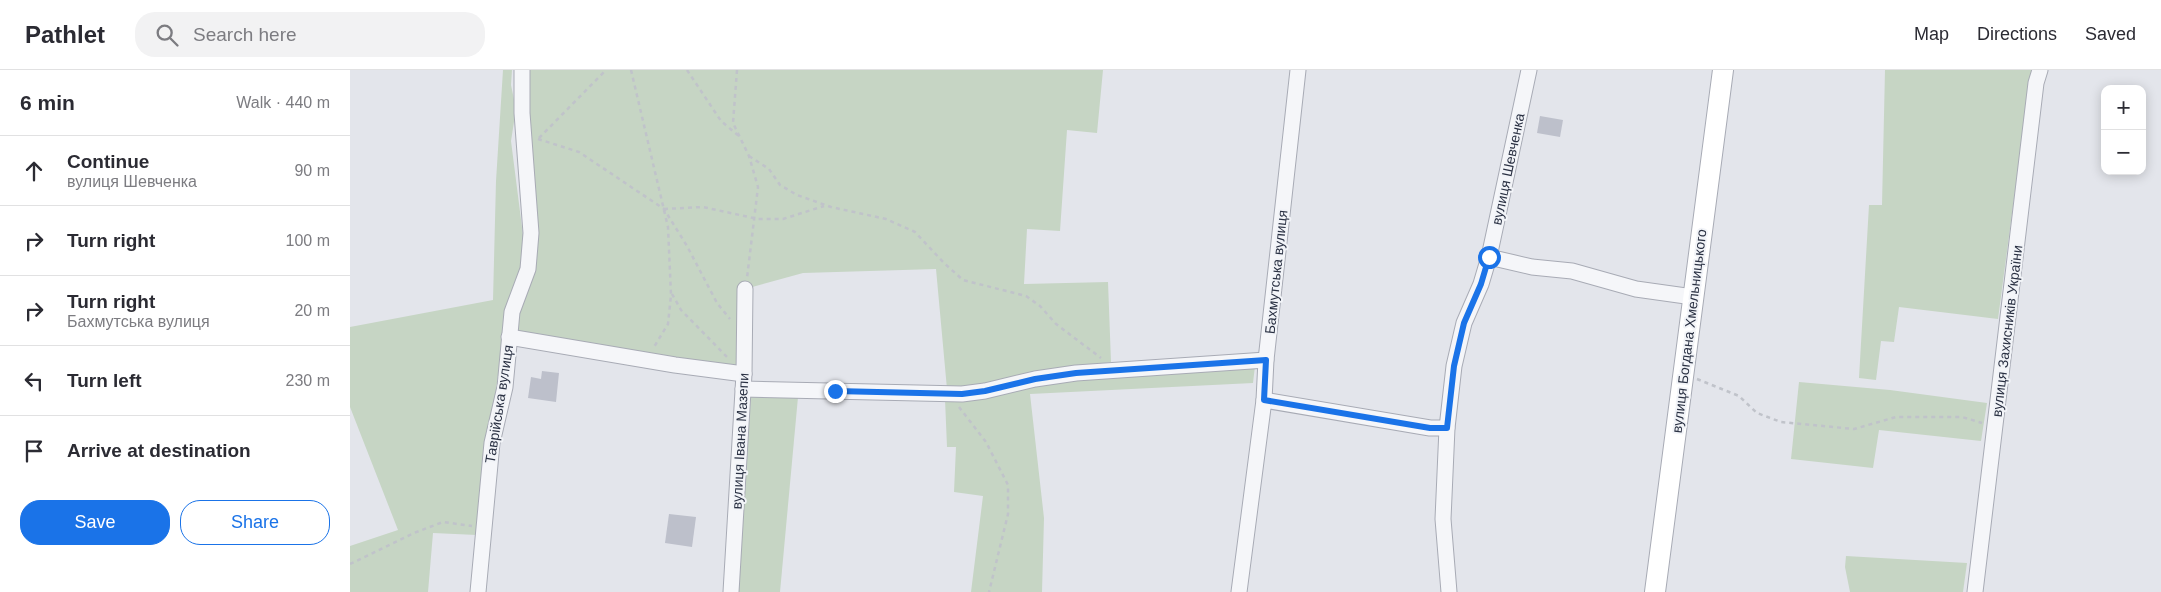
<!DOCTYPE html>
<html lang="en">
<head>
<meta charset="utf-8">
<style>
  :root { --surface:#fff; --page:#f2f2f3; --text:#2b2b33; --muted:#7c7c81; --line:#e1e1e2; --accent:#1a73e8 }
  body { margin:0; font-family:Helvetica,sans-serif; background:var(--page); color:var(--text) }
  .controls { position:absolute; right:15px; top:15px; display:grid; overflow:hidden; border-radius:10px; box-shadow:0 2px 12px #0003 }
  .controls button { width:45px; height:45px; display:grid; place-items:center; padding:0; border:0; border-bottom:1px solid var(--line); background:var(--surface); color:var(--text); font:25px sans-serif }
  .stop { position:absolute; width:15px; height:15px; margin:-11px; border:4px solid #1a73e8; border-radius:50%; background:#fff }
  .stop.end { background:#1a73e8; border-color:#fff; box-shadow:0 1px 5px #0008 }
  .list { margin:0; padding:0; list-style:none }
  h2 { display:flex; justify-content:space-between; align-items:center; height:65px; margin:0; padding:0 20px; font-size:21px }
  h2 small { font-size:16px; font-weight:400; color:var(--muted) }
  .list li { display:grid; grid-template-columns:32px 1fr auto; gap:15px; align-items:center; box-sizing:border-box; height:70px; padding:0 20px; border-top:1px solid var(--line) }
  .list b { display:block; font-size:19px; white-space:nowrap }
  .list p { margin:0; font-size:16px; white-space:nowrap; color:var(--muted) }
  .list em { font-size:16px; font-style:normal; color:var(--muted) }
  .actions { display:flex; gap:10px; padding:15px 20px }
  .actions a { flex:1; padding:11px 0; border:1px solid var(--accent); border-radius:20px; text-align:center; font-size:18px; color:var(--accent) }
  .actions .main { background:var(--accent); color:#fff }
  .icon { flex:none; width:28px; height:28px; fill:none; stroke:currentColor; stroke-width:2; stroke-linecap:round; stroke-linejoin:round }
  .map { position:relative; flex:none; width:1811px; height:522px; overflow:hidden }
  header { display:flex; align-items:center; gap:30px; box-sizing:border-box; height:70px; padding:0 25px; background:var(--surface); border-bottom:1px solid var(--line) }
  header strong { font-size:24px }
  nav { display:flex; gap:28px; margin-inline-start:auto; font-size:18px }
  .search { width:350px; height:45px; background:var(--page); display:flex; align-items:center; gap:12px; box-sizing:border-box; padding:0 18px; border-radius:20px; color:var(--muted); font-size:19px }
  main { display:flex }
  aside { flex:1; background:var(--surface) }
  .map>svg:first-child { display:block }
</style>
</head>
<body>
<header>
<strong>Pathlet</strong>
<div class="search"><svg class="icon" aria-label="search" viewBox="0 0 24 24"><circle cx="10" cy="10" r="6"/><path d="M15 15l6 6"/></svg>Search here</div>
<nav><a>Map</a><a>Directions</a><a>Saved</a></nav>
</header>
<main>
<aside>
<h2>6 min<small>Walk · 440 m</small></h2>
<ul class="list">
<li><svg class="icon" aria-label="ahead" viewBox="0 0 24 24"><path d="M12 20V5M6 11l6-6 6 6"/></svg><div><b>Continue</b><p>вулиця Шевченка</p></div><em>90 m</em></li>
<li><svg class="icon" aria-label="right" viewBox="0 0 24 24"><path d="M7 20v-9h11M14 6l5 5-5 5"/></svg><div><b>Turn right</b></div><em>100 m</em></li>
<li><svg class="icon" aria-label="right" viewBox="0 0 24 24"><path d="M7 20v-9h11M14 6l5 5-5 5"/></svg><div><b>Turn right</b><p>Бахмутська вулиця</p></div><em>20 m</em></li>
<li><svg class="icon" aria-label="left" viewBox="0 0 24 24"><path d="M17 20v-9H6M10 6l-5 5 5 5"/></svg><div><b>Turn left</b></div><em>230 m</em></li>
<li><svg class="icon" aria-label="arrive" viewBox="0 0 24 24"><path d="M6 21V4h12l-3 4 3 4H6"/></svg><div><b>Arrive at destination</b></div></li>
</ul>
<div class="actions"><a class="main">Save</a><a>Share</a></div>
</aside>
<div class="map">
<svg width="1811" height="522" viewBox="0 0 1811 522">
  <rect width="100%" height="100%" fill="#e3e5eb"/>
  <g fill="#c6d5c4">
    <polygon points="153,0 162,0 161,15 166,39 161,71 174,173 168,212 156,244 127,465 83,463 78,522 0,522 0,476 48,460 0,337 0,257 143,230 146,111"/>
    <polygon points="176,0 753,0 747,63 717,60 710,161 677,159 674,214 758,212 761,292 683,305 639,316 597,319 586,199 453,203 395,219 391,300 164,263 181,199"/>
    <polygon points="1535,0 1683,0 1679,15 1648,249 1549,237 1544,272 1531,271 1526,310 1509,308 1519,135 1532,135"/>
    <polygon points="905,296 903,313 680,324 694,448 692,522 621,522 633,426 604,422 606,377 597,377 595,329 701,311"/>
    <polygon points="1449,312 1540,320 1637,333 1631,371 1529,360 1523,398 1441,389"/>
    <polygon points="401,326 448,327 430,522 388,522"/>
    <polygon points="1496,486 1617,493 1613,522 1500,522 1495,497"/>
  </g>
  <g fill="#bdc0cb">
    <polygon points="1190,46 1213,50 1210,67 1187,63"/>
    <polygon points="192,301 209,303 206,332 178,328 181,307 191,309"/>
    <polygon points="319,444 346,447 342,477 315,473"/>
  </g>
  <g fill="none" stroke-linecap="round" stroke-linejoin="round">
    <g stroke="#a8abb5" stroke-width="17">
      <g id="street">
        <polyline points="1139,187 1182,197 1222,201 1286,219 1343,227"/>
        <polyline points="159,267 325,295 394,304"/>
        <polyline points="393,319 612,324 635,321 685,309 726,303 916,290"/>
        <polyline points="914,330 1080,358 1097,358"/>
        <polyline points="128,522 142,373 155,317 162,242 178,199 181,163 172,43 172,0"/>
        <polyline points="381,522 394,304 395,219"/>
        <polyline points="889,522 914,330 916,290 948,0"/>
        <polyline points="1099,522 1093,449 1097,358 1104,296 1114,253 1131,214 1139,187 1179,0"/>
        <polyline points="1625,522 1686,13 1690,0"/>
      </g>
    </g>
    <g stroke="#a8abb5" stroke-width="22">
      <polyline id="secondary" points="1305,522 1373,0"/>
    </g>
    <g stroke="#c0c3ca" stroke-width="2.5" stroke-dasharray="4 4" stroke-linecap="butt">
      <polyline points="281,0 318,157 321,225 318,254 304,277"/>
      <polyline points="337,0 371,51 390,67"/>
      <polyline points="387,0 383,53 399,86 408,117 397,208"/>
      <polyline points="189,68 256,0"/>
      <polyline points="188,69 229,82 314,139 337,176 367,233 380,249"/>
      <polyline points="399,86 419,99 430,115 447,125 481,137 536,149 565,162 594,193 613,210 676,226 690,236 706,254 751,288"/>
      <polyline points="314,139 353,137 408,149 433,149 474,136"/>
      <polyline points="322,224 331,240 379,289"/>
      <polyline points="1347,309 1389,326 1407,343 1431,352 1504,359 1546,347 1612,347 1632,353"/>
      <polyline points="609,337 636,372 658,415 658,444 639,522"/>
      <polyline points="0,494 64,463 93,452 122,456"/>
    </g>
    <use href="#street" stroke="#f5f6f9" stroke-width="15"/>
    <use href="#secondary" stroke="#fff" stroke-width="20"/>
  </g>
  <g fill="none" stroke-linecap="round" stroke-linejoin="round">
    <polyline stroke="#1a73e8" stroke-width="6" points="485,321 612,324 635,321 685,309 726,303 916,290 914,330 1080,358 1097,358 1104,296 1114,253 1131,214 1139,187"/>
  </g>
  <g text-anchor="middle" dominant-baseline="central" stroke-width="4" stroke-linejoin="round" paint-order="stroke">
    <g font-size="14" fill="#2a3143" stroke="#f2f4f8">
      <text transform="translate(1158 99) rotate(-78)">вулиця Шевченка</text>
      <text transform="translate(926 202) rotate(-84)">Бахмутська вулиця</text>
      <text transform="translate(1339 261) rotate(-83)">вулиця Богдана Хмельницького</text>
      <text transform="translate(1657 261) rotate(-83)">вулиця Захисників України</text>
      <text transform="translate(149 334) rotate(-81)">Таврійська вулиця</text>
      <text transform="translate(390 371) rotate(-87)">вулиця Івана Мазепи</text>
    </g>
  </g>
</svg>
<div class="controls">
<button>+</button>
<button>−</button>
</div>
<div class="stop" style="left:1139px;top:187px"></div>
<div class="stop end" style="left:485px;top:321px"></div>
</div>
</main>
</body>
</html>
